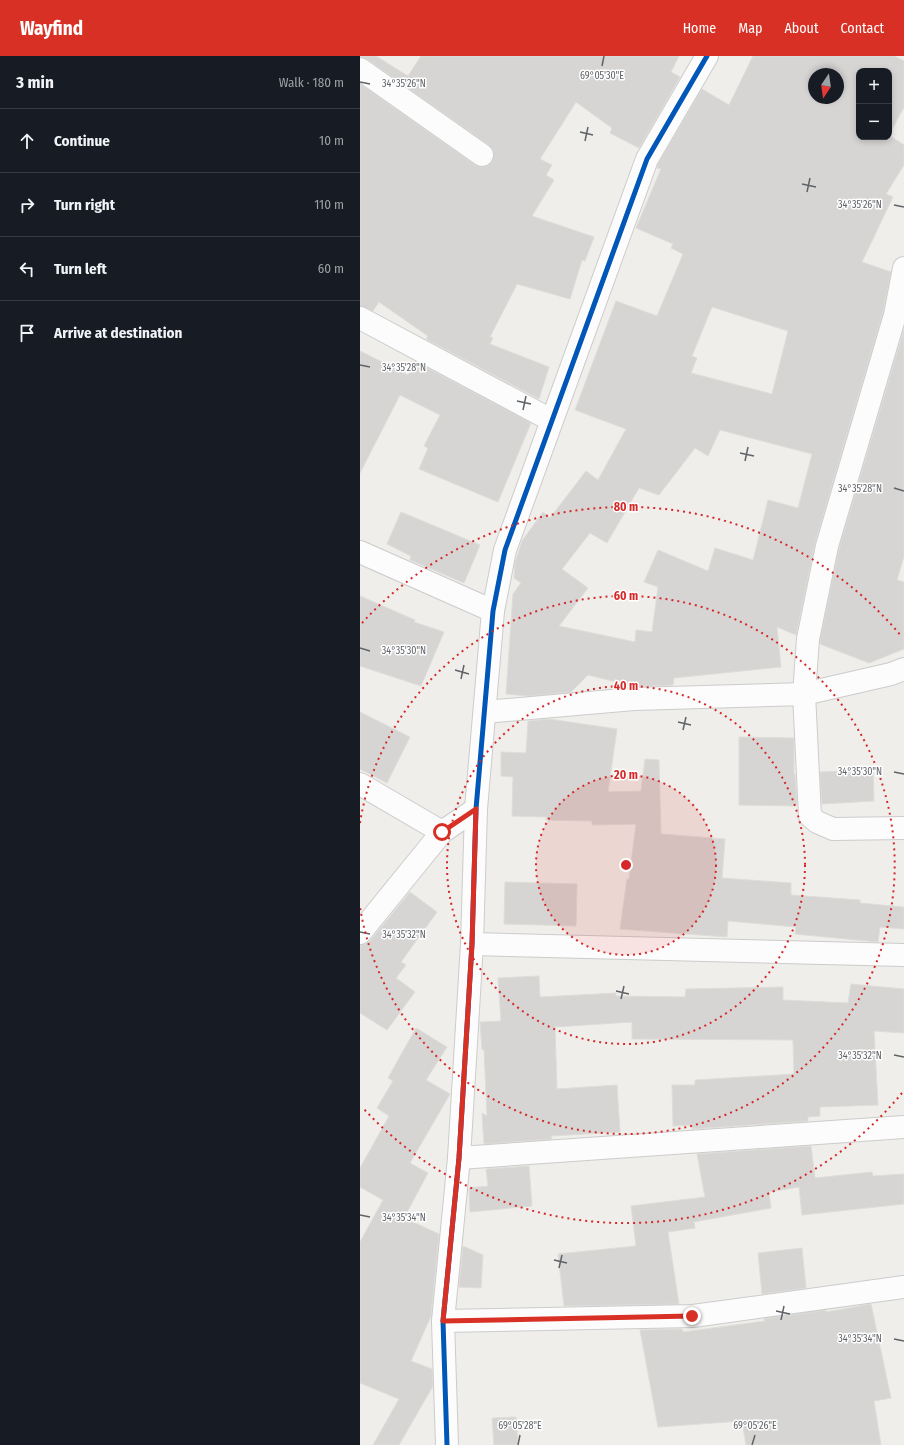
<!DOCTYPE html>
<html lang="en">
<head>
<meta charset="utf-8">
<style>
  :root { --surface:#171b24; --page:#242831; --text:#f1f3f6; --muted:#9ea1a6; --line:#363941; --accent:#d93025 }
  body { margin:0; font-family:"Fira Sans Condensed",sans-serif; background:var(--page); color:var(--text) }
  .controls { position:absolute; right:12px; top:12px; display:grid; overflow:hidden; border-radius:8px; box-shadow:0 2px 6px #0003 }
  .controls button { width:36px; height:36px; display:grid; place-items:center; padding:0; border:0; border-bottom:1px solid var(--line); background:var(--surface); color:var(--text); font:20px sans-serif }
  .compass { position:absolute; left:448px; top:12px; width:36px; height:36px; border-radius:50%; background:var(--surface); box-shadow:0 2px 6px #0003; rotate:193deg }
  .stop { position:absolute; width:12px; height:12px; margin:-9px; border:3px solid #d93025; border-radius:50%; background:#fff }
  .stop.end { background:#d93025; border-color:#fff; box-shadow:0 1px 4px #0008 }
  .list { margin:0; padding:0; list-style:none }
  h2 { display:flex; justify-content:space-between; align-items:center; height:52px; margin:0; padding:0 16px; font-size:17px }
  h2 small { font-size:13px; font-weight:400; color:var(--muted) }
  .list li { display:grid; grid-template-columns:26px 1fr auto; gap:12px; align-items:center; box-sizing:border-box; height:64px; padding:0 16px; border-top:1px solid var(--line) }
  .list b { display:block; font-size:15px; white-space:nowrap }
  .list em { font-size:13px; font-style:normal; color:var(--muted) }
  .icon { flex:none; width:22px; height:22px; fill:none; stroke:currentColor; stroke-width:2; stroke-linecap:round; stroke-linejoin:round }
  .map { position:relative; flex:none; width:544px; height:1389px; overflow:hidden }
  header { display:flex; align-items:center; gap:24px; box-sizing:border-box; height:56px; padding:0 20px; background:var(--accent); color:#fff }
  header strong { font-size:19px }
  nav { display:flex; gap:22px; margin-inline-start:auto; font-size:14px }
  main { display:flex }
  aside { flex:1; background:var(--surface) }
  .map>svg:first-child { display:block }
</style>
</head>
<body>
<header>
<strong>Wayfind</strong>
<nav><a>Home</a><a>Map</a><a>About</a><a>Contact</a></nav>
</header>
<main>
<aside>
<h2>3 min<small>Walk · 180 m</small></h2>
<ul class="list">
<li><svg class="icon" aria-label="ahead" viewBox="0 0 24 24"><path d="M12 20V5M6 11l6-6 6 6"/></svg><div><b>Continue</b></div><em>10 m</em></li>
<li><svg class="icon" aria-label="right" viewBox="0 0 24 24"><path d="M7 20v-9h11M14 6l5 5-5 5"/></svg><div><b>Turn right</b></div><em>110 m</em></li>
<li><svg class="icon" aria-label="left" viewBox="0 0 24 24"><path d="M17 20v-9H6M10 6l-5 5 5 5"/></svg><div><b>Turn left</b></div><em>60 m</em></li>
<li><svg class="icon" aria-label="arrive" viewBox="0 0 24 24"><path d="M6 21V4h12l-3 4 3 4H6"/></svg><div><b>Arrive at destination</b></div></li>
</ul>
</aside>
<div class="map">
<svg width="544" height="1389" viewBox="0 0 544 1389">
  <rect width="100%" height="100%" fill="#efeeea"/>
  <g fill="#d6d5d3" stroke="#deddd9" fill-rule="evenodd">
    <polygon points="0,0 16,0 48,20 61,0 319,0 311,16 320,21 279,92 250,77 252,72 216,46 180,103 192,109 186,119 194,124 172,160 234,181 225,205 222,204 210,243 157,228 130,281 133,282 130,288 189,311 179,343 66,283 68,280 19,246 13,255 0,250 0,28 115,109 121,111 128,110 132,106 134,100 133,93 129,89 7,3"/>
    <path d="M393 0H534L544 5V51L529 79V15H499V81H529V79L544 89V109L526 138 533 141 502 206 531 216 523 256 455 487 436 579 417 571 421 611 314 622 313 629 270 631 269 629 228 619 211 636 168 640 146 638 153 538 161 527 154 522 155 507 162 485 183 456 190 462 226 415 238 424 266 373 215 354 256 245 297 260 323 198 311 192 313 188 276 172 301 113 297 112 298 108 342 33 369 49ZM454 18H478V42H454ZM352 251 428 275 412 338 331 317 337 302 332 300ZM360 374 452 398 438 452 408 444 393 504 355 492 348 515 298 494 284 526 298 531 292 576 276 574 275 586 199 570 228 532 202 513 230 477 247 487 279 432 299 439 335 392 348 400Z"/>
    <polygon points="544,273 544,500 537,524 544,526 544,593 509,607 460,588 460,585 479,493"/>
    <polygon points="0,295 48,319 54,305 171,367 138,446 59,413 68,392 64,390 80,359 40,339 0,417"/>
    <polygon points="41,456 120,489 104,527 50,504 51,500 27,488"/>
    <polygon points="0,540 55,564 54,566 84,576 61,630 0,610"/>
    <polygon points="0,656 50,681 27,727 0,713"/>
    <polygon points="189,663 257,673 248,736 281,735 285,703 299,704 301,778 365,783 362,822 431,827 431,839 500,844 500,847 544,851 544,873 520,871 518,886 435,878 436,871 368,865 367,881 260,873 267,823 269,823 276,768 232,769 232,765 186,764 186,761 152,760 153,721 141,720 141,696 166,697 168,665"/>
    <polygon points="379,681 434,682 434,718 435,718 437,749 433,750 379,749"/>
    <polygon points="513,714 514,745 462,748 460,716"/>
    <polygon points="145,826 217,828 216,870 144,868"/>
    <polygon points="50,836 77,856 41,906 46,909 36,922 55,936 27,974 0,957 0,889 5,888 10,885"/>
    <polygon points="179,920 180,941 256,937 256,940 325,941 326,933 423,931 423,944 488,947 491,928 544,933 544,977 514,975 518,1049 460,1051 460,1060 448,1061 448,1065 332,1073 332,1069 313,1070 312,1029 335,1029 335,1024 434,1018 433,984 272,983 272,966 195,971 197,1033 257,1029 260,1076 191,1080 192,1083 124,1088 122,1057 127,1060 124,993 122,994 120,966 141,965 138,922"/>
    <polygon points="56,972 87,991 66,1024 90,1038 50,1107 68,1117 44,1162 79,1178 71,1260 51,1305 72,1313 73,1330 39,1389 13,1389 39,1343 0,1327 0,1186 23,1144 0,1131 0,1112 29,1060 17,1052 33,1025 28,1022"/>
    <polygon points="451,1090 455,1122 512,1116 513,1120 544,1118 544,1148 442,1159 439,1131 409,1136 411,1152 334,1166 335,1172 308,1176 319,1248 204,1250 198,1198 276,1190 271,1150 345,1141 337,1098"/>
    <polygon points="169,1110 172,1150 110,1156 109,1132 128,1130 126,1113"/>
    <polygon points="103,1190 123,1199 121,1232 99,1231"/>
    <polygon points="442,1192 446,1232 402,1238 398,1197"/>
    <polygon points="511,1248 531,1342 514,1345 521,1389 386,1389 382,1365 298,1371 280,1274 322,1273 323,1276 405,1265 404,1263 466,1254 466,1256"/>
    <polygon points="156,1361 158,1389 134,1389 132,1362"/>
  </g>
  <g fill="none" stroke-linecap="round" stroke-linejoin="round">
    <g stroke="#cbcccc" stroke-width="24">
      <g id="street">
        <polyline points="0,13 122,99"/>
        <polyline points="544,212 535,259 467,490 448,583 444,638 450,760 457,766 473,773 544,772"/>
        <polyline points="0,262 191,364"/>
        <polyline points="0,496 133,555"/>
        <polyline points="125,656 274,643 444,638 531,618 544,613"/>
        <polyline points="0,728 82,776"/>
        <polyline points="0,877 82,776 116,753"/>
        <polyline points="112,888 544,899"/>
        <polyline points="99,1102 544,1071"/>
        <polyline points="83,1265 333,1260 544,1231"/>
        <polyline points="87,1389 83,1265 99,1102 112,888 116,753 133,555 145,494 287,103 347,0"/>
      </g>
    </g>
    <use href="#street" stroke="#fdfcfc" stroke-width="22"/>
    <g stroke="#fff" stroke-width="8">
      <polyline id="cycleway" points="87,1389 83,1265 99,1102 112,888 116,753 133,555 145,494 287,103 347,0"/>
    </g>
    <use href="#cycleway" stroke="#0057b8" stroke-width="5"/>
  </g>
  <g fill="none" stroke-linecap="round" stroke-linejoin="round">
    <polyline stroke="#d93025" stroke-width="5" points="82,776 116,753 112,888 99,1102 83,1265 332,1260"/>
  </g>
  <path fill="none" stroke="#5f6368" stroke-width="1.5" d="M242 10 244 0M0 26 10 28M220 76 233 79M225 85 228 71M442 128 456 131M447 136 450 122M534 149 544 151M0 309 10 311M157 345 171 348M163 354 166 340M380 397 394 400M385 405 388 391M534 432 544 435M0 592 10 595M95 614 109 618M101 623 104 609M318 666 331 669M323 674 326 661M534 716 544 718M0 876 10 878M256 935 269 938M261 943 264 930M534 999 544 1001M0 1159 10 1161M194 1204 207 1207M199 1212 202 1199M416 1255 430 1258M421 1264 424 1250M534 1283 544 1285M158 1389 160 1379M392 1389 395 1379"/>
  <circle cx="266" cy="809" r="90" fill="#d62828" fill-opacity=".12"/>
  <g fill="none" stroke="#d62828" stroke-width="2" stroke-dasharray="2 4">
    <circle cx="266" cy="809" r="90"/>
    <circle cx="266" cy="809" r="179"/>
    <path d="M0 767A269 269 0 1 1 0 851"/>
    <path d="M542 1037A358 358 0 0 1 2 1051M2 567A358 358 0 0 1 542 581"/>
  </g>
  <g font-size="10" text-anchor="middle" fill="#5f6368" stroke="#fff" stroke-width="3" stroke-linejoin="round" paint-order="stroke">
    <text x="242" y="23">69°05'30"E</text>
    <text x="44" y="31">34°35'26"N</text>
    <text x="500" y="152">34°35'26"N</text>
    <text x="44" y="315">34°35'28"N</text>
    <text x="500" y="436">34°35'28"N</text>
    <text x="44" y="598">34°35'30"N</text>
    <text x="500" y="719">34°35'30"N</text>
    <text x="44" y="882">34°35'32"N</text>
    <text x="500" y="1003">34°35'32"N</text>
    <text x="44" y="1165">34°35'34"N</text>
    <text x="500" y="1286">34°35'34"N</text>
    <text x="160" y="1373">69°05'28"E</text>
    <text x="395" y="1373">69°05'26"E</text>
  </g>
  <circle cx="266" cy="809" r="6" fill="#d62828" stroke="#fff" stroke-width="2"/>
  <g font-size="12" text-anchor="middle" font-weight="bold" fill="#d62828" stroke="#fff" stroke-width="3" stroke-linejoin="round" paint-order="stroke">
    <text x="266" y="455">80 m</text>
    <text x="266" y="544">60 m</text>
    <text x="266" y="634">40 m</text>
    <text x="266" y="723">20 m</text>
  </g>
</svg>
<div class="controls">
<button>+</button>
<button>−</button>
</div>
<svg class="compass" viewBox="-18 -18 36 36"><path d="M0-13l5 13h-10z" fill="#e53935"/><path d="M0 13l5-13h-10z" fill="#9ea1a6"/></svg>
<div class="stop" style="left:82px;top:776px"></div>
<div class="stop end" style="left:332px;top:1260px"></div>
</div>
</main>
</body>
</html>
